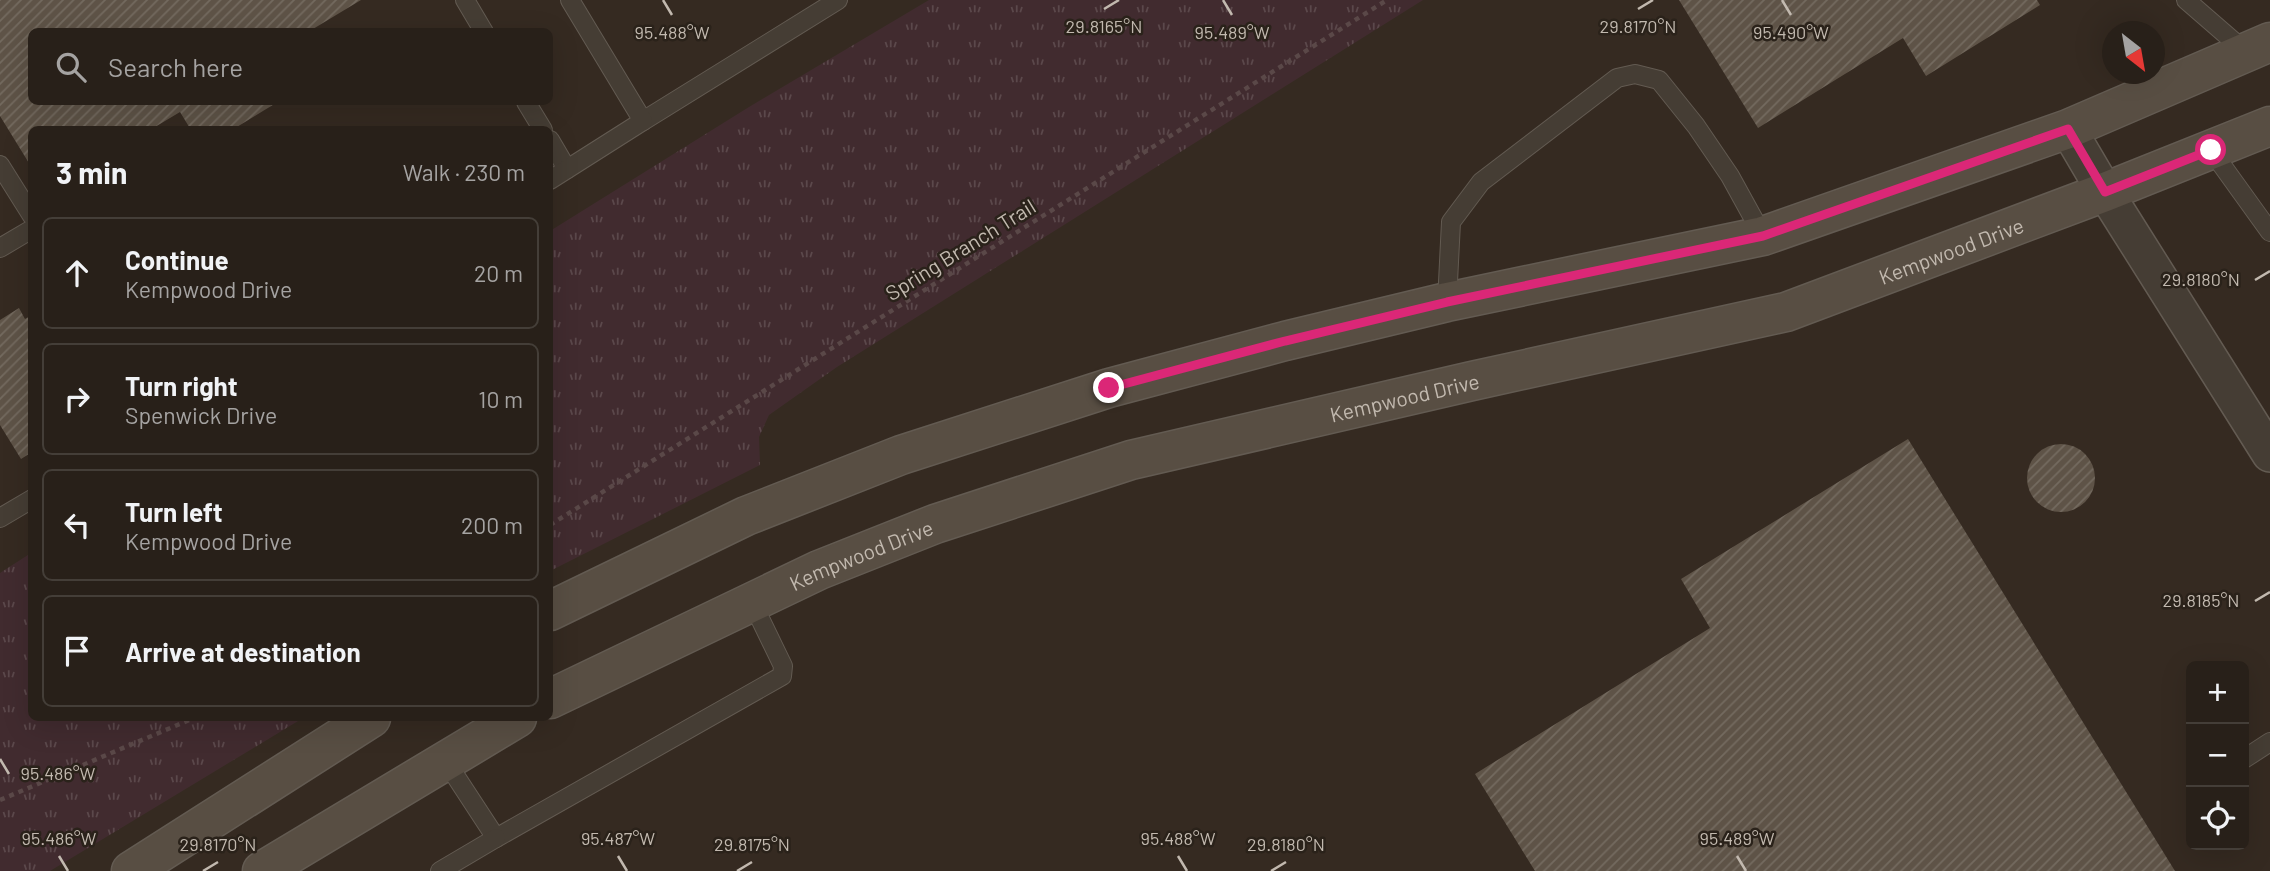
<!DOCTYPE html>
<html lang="en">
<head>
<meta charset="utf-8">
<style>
  :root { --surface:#282019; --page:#302822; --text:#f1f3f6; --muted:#a5a3a2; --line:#443e38 }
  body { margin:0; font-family:Barlow,sans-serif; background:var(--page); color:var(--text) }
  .controls { position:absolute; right:21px; bottom:21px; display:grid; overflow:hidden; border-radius:10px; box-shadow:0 7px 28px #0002 }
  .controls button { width:63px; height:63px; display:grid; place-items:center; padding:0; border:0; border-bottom:2px solid var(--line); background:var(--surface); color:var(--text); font:35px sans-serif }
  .compass { position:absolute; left:2102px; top:21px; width:63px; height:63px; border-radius:50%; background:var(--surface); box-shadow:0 7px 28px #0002; rotate:149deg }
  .stop { position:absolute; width:21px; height:21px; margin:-16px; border:5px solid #db2777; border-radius:50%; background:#fff }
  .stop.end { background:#db2777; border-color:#fff; box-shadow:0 2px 7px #0008 }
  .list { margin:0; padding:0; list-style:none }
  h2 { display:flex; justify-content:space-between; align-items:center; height:91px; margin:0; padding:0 28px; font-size:30px }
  h2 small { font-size:23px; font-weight:400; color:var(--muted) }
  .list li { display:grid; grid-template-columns:46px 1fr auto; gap:21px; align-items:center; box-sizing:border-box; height:112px; margin:0 14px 14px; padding:0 14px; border:2px solid var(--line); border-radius:10px }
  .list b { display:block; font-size:26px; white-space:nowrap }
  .list p { margin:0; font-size:23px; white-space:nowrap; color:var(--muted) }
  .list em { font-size:23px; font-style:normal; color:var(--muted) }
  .icon { flex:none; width:38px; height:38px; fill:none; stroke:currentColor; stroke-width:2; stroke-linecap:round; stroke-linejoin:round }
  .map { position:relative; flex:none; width:2270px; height:871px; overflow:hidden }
  .search { position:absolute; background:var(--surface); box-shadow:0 7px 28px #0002; left:28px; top:28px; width:525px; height:77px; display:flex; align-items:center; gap:18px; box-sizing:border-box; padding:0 24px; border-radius:10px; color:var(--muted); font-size:26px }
  .panel { position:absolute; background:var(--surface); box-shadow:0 7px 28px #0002; left:28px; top:126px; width:525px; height:595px; border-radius:10px }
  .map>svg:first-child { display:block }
</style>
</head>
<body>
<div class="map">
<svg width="2270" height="871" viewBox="0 0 2270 871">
  <defs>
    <pattern id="grass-tufts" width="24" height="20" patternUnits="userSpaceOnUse" patternTransform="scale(1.75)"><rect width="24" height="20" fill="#412b2f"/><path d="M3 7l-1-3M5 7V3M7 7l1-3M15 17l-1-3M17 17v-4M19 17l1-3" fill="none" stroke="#5b484b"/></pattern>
    <pattern id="building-hatch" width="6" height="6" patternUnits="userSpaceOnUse" patternTransform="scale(1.75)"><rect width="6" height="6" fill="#5e5347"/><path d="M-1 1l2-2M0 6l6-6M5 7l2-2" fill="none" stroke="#736a5f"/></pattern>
  </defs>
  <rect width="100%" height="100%" fill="#352a21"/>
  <g fill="url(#grass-tufts)">
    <polygon points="929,0 1423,0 837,367 769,415 759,437 760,465 550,571 550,231 749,107"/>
    <polygon points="31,553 32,718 303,718 50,871 0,871 0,573"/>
  </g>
  <g fill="url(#building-hatch)">
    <polygon points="0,0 361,0 308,32 32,32 32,102 275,102 276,103 232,130 191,130 180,112 150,130 32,130 32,168 0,116"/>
    <polygon points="1679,0 2037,0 2040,5 1926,76 1903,38 1758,128"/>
    <polygon points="19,308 25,319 32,315 32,452 21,459 0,425 0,320"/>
    <polygon points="1908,439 2175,871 1535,871 1475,774 1710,628 1681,579"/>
    <circle cx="2061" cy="478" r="34"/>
  </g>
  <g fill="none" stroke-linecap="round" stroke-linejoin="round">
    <g stroke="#635b52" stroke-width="20">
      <g id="lane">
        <polyline points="465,0 484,32"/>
        <polyline points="2186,0 2246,52"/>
        <polyline points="526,102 543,130"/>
        <polyline points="643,121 838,0"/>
        <polyline points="550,140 567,169"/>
        <polyline points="2211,150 2270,232"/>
        <polyline points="0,165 32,216"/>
        <polyline points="550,180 643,121 570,0"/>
        <polyline points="0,248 32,229"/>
        <polyline points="1447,302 1451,222 1481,182 1617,78 1635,74 1659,80 1696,126 1730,176 1763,236"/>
        <polyline points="0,518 32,499"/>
        <polyline points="2244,759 2270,742"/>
        <polyline points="445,760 496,838 782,676 783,666 752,602"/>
        <polyline points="440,871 496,838"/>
      </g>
    </g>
    <g stroke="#635b52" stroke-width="38">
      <polyline id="street" points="2068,129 2105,192 2270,454"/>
    </g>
    <g stroke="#635b52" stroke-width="41">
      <g id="secondary">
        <polyline points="550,611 746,516 901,455 1109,388 1285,341 1447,302 1763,236 2068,129 2270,42"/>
        <path id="s1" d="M550 699 819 570 935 524 1131 460 1472 381 1786 312 2105 192 2270 126"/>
        <polyline points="131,871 371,718"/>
        <polyline points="262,871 517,718"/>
      </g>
    </g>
    <g stroke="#5a4848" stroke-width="4.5" stroke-dasharray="5 5" stroke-linecap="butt">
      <polyline points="550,525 1387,0"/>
      <polyline points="0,800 194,718"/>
    </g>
    <use href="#lane" stroke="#453d34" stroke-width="18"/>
    <use href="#street" stroke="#453d34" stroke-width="35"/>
    <use href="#secondary" stroke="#584e43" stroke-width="38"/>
  </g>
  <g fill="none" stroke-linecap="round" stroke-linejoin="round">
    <polyline stroke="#db2777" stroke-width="9" points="1109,388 1285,341 1447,302 1763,236 2068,129 2105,192 2211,150"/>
  </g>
  <path fill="none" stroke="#c2b9af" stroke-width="2.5" d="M663 0 672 15M1223 0 1232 15M1782 0 1791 15M1104 9 1119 0M1638 9 1653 0M2255 280 2270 271M2255 601 2270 592M0 759 9 774M59 856 68 871M618 856 627 871M1178 856 1187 871M1737 856 1746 871M203 871 218 862M737 871 752 862M1271 871 1286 862"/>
  <g text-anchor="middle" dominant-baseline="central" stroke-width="5" stroke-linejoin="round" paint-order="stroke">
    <g font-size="21" fill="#c2b9af" stroke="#2a221a">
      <text transform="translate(960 249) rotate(-32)">Spring Branch Trail</text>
      <text stroke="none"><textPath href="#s1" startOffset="1477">Kempwood Drive</textPath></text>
      <text stroke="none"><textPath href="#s1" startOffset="910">Kempwood Drive</textPath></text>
      <text stroke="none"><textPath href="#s1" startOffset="343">Kempwood Drive</textPath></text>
    </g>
  </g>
  <g font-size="18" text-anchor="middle" fill="#c2b9af" stroke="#2a221a" stroke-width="5" stroke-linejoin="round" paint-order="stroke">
    <text x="1104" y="33">29.8165°N</text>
    <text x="1638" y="33">29.8170°N</text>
    <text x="672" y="39">95.488°W</text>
    <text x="1232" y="39">95.489°W</text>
    <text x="1791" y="39">95.490°W</text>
    <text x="2201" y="286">29.8180°N</text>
    <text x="2201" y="607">29.8185°N</text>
    <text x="58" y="780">95.486°W</text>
    <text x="59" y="845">95.486°W</text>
    <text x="618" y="845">95.487°W</text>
    <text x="1178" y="845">95.488°W</text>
    <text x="1737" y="845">95.489°W</text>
    <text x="218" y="851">29.8170°N</text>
    <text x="752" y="851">29.8175°N</text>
    <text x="1286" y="851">29.8180°N</text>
  </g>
</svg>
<div class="controls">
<button>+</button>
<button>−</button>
<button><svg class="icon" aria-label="locate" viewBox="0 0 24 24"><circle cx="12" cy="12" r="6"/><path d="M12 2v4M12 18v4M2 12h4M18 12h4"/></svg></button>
</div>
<svg class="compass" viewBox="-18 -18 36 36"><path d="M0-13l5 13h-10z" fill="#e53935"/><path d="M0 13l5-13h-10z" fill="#a5a3a2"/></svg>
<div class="stop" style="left:2211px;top:150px"></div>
<div class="stop end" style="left:1109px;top:388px"></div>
<div class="search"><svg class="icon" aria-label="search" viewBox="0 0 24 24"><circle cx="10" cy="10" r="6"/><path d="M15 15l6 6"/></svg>Search here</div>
<section class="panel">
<h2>3 min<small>Walk · 230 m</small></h2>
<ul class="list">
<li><svg class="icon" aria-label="ahead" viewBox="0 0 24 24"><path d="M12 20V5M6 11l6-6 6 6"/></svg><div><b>Continue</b><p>Kempwood Drive</p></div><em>20 m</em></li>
<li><svg class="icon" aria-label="right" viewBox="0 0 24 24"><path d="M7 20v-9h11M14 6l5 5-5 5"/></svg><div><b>Turn right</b><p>Spenwick Drive</p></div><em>10 m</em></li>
<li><svg class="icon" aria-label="left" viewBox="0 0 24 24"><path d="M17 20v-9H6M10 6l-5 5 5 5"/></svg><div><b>Turn left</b><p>Kempwood Drive</p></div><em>200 m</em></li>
<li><svg class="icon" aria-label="arrive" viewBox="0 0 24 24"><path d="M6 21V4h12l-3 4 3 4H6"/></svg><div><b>Arrive at destination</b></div></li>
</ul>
</section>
</div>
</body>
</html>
